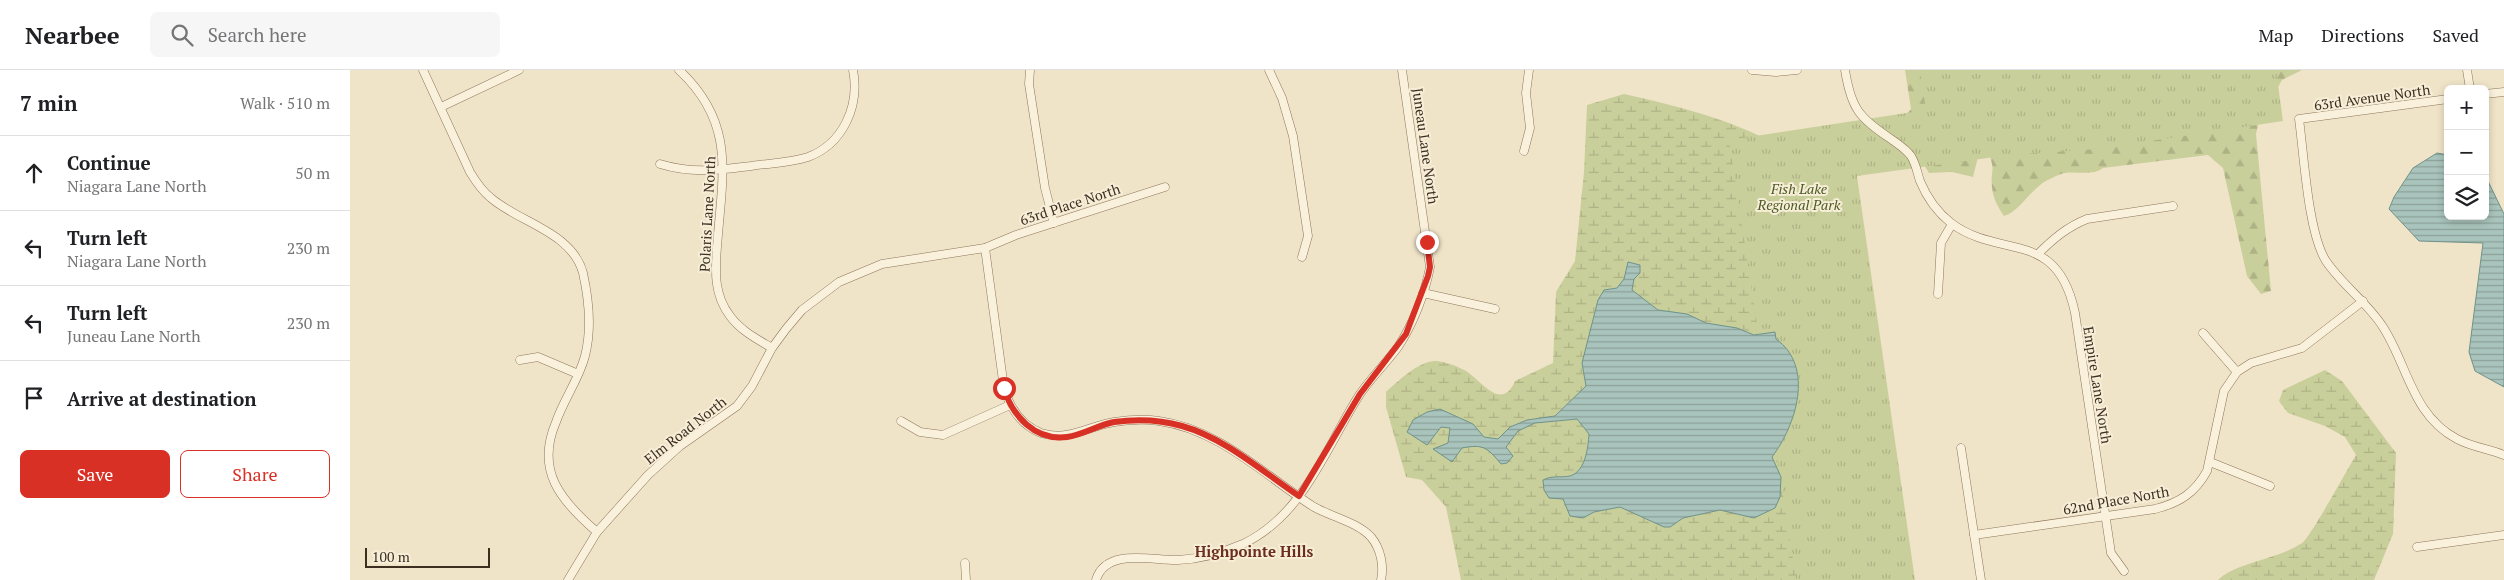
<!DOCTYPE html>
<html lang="en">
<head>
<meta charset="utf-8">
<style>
  :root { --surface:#fff; --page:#f6f6f6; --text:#202124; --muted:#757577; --line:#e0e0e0; --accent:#d93025 }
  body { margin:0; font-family:"PT Serif",serif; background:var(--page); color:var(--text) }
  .controls { position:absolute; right:15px; top:15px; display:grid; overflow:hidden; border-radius:8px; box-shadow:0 2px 8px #0003 }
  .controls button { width:45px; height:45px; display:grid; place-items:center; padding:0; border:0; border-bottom:1px solid var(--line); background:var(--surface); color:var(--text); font:25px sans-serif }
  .scale { position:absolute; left:15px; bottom:12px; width:125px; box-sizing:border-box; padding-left:5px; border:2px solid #3d2e20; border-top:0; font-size:14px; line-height:18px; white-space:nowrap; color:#3d2e20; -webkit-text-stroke:4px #f7eed8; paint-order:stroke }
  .stop { position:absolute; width:15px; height:15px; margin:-11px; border:4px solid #d93025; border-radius:50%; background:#fff }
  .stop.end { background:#d93025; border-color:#fff; box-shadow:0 1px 5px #0008 }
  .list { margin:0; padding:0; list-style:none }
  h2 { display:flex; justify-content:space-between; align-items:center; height:65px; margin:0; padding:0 20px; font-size:21px }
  h2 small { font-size:16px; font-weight:400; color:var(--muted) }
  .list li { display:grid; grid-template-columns:32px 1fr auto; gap:15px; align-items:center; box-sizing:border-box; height:75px; padding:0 20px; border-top:1px solid var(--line) }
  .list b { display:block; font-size:19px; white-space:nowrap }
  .list p { margin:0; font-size:16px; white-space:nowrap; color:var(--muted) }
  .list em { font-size:16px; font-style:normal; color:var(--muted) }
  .actions { display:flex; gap:10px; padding:15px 20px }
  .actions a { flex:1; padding:11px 0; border:1px solid var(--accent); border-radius:8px; text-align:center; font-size:18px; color:var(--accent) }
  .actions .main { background:var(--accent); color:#fff }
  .icon { flex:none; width:28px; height:28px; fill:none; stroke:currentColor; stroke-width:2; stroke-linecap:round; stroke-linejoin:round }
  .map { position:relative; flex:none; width:2154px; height:510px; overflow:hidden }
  header { display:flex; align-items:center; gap:30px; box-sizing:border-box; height:70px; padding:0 25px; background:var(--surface); border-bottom:1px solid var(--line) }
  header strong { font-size:24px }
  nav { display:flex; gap:28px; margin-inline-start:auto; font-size:18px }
  .search { width:350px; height:45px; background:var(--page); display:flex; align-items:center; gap:12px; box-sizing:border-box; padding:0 18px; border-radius:8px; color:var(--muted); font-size:19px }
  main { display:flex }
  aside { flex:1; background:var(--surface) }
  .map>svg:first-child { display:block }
</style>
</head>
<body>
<header>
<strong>Nearbee</strong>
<div class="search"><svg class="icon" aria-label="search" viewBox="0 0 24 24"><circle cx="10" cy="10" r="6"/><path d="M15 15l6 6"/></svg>Search here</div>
<nav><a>Map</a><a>Directions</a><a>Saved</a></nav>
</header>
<main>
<aside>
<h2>7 min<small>Walk · 510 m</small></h2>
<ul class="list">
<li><svg class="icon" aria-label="ahead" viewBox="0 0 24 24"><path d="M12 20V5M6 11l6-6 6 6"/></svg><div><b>Continue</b><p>Niagara Lane North</p></div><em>50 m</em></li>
<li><svg class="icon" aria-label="left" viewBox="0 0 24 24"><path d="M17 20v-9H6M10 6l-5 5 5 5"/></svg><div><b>Turn left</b><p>Niagara Lane North</p></div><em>230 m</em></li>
<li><svg class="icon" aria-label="left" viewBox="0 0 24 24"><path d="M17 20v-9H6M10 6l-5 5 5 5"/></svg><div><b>Turn left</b><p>Juneau Lane North</p></div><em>230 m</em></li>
<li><svg class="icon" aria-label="arrive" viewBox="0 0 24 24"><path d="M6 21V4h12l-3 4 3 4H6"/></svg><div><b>Arrive at destination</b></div></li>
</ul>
<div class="actions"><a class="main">Save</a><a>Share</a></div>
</aside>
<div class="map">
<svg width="2154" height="510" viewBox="0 0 2154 510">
  <defs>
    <pattern id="forest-firs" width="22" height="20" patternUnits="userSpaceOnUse" patternTransform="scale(1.25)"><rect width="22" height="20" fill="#c9cf9b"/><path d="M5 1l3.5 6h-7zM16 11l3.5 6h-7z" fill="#aeb285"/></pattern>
    <pattern id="wetland-marsh" width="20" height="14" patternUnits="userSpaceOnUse" patternTransform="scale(1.25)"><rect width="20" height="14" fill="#c9cf9b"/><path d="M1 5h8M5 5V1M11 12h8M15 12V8" fill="none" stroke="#aeb285"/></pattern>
    <pattern id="park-tufts" width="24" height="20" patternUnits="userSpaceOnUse" patternTransform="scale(1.25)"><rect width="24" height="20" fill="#c9cf9b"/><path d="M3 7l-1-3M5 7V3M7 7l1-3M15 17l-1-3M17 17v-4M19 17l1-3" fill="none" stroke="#aeb285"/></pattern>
    <pattern id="water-rules" width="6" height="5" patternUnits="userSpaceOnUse" patternTransform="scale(1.25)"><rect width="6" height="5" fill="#a9c4bc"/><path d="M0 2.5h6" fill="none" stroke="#8ba098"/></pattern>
  </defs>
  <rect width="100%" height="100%" fill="#f0e4c8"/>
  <path fill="url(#forest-firs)" d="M1555 0H1952L1932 10 1909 51 1906 64 1921 221 1911 224 1897 206 1873 98 1858 85 1753 98C1743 106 1727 101 1715 103 1709 104 1702 108 1696 111 1680 120 1669 142 1654 146 1648 137 1643 129 1642 117 1640 102 1646 101 1639 85L1628 87 1623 107 1602 102 1579 103 1549 54 1561 39Z"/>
  <g fill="url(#wetland-marsh)">
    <path d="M1274 24C1327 36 1377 48 1426 74L1487 510H1111L1096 437 1072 410 1056 407 1036 337V322C1048 311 1068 292 1084 291 1091 290 1108 296 1114 300 1129 307 1151 344 1165 311L1203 293 1206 222 1225 191 1234 102 1237 35Z"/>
    <path d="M1975 300 1992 311 2046 383 2043 464 2024 510H1868C1887 492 1927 490 1952 473 1960 468 1998 398 2006 385L1995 367 1975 356 1938 343 1929 331 1933 320Z"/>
  </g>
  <polygon fill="url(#park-tufts)" points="1570,0 1926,0 1933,51 1747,79 1659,85 1507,106 1565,510 1446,510 1379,70 1576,40"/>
  <g fill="url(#water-rules)" stroke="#6f938a">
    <polygon points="2087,83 2098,85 2098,146 2135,146 2135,105 2154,144 2154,317 2125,301 2119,282 2133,173 2069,171 2039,139 2044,127 2063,98"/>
    <path d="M1278 192 1290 195V203L1284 209 1282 220 1308 240 1337 244 1356 253 1387 258 1404 265 1425 262 1426 269C1465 297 1446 355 1422 387L1431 407 1430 427 1425 438 1404 448 1370 440 1333 448 1320 457H1314L1270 437 1244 442 1233 448 1220 446 1213 429 1199 428 1194 420 1193 410C1202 405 1211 408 1220 406 1236 401 1238 377 1239 364L1227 349 1185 353 1168 361 1156 377 1163 386 1157 393 1151 394C1137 377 1133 374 1112 378L1102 392 1083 379 1098 373 1100 358 1091 357 1077 375 1057 362 1063 350 1077 342 1090 339 1123 354 1134 367 1148 369 1160 357 1177 350 1205 346 1236 316 1232 293 1248 230 1254 220 1267 218 1274 209Z"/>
  </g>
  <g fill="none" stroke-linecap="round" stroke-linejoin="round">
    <g stroke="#8d765c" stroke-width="9">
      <g id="minor">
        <path d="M73 0 120 102C126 112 132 121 141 128 170 153 222 162 233 203 239 230 242 259 235 286 229 309 214 329 206 352 185 401 211 431 247 462"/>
        <path d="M329 0C387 54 372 106 367 177 365 202 364 225 380 246 391 261 407 269 422 278"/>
        <polyline points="680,0 679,14 695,118 704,153"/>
        <polyline points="919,0 932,28 943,66 958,166 952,187"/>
        <polyline points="1402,0 1426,2 1447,0"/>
        <path d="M1495 0C1501 38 1509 48 1541 69 1548 74 1556 79 1561 86 1566 94 1567 102 1570 111 1577 128 1587 142 1601 153 1650 190 1707 157 1725 243L1761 483 1774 501"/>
        <polyline points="2117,0 2120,19"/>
        <polyline points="2135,24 2154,22"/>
        <path d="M2098 29 1949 49C1954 85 1958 163 1976 191 1992 215 2017 232 2033 257 2058 296 2062 345 2107 369 2122 377 2139 379 2154 385"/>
        <polyline points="91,37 169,0"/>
        <polyline points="1174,81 1180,58 1176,23 1179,0"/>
        <path d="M310 94C342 104 369 100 401 96 420 93 440 93 458 87 493 74 510 36 503 0"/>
        <path d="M635 178 654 318C660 338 670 355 691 363 718 372 738 356 764 352 778 350 795 349 809 351 869 359 915 406 964 437 982 447 1007 452 1021 467 1031 479 1034 496 1031 510"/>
        <path d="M1688 184C1703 169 1717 157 1737 149L1823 136"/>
        <polyline points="1073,223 1145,239"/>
        <polyline points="1588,224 1591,173 1602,154"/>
        <polyline points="1853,263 1887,302"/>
        <polyline points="170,290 188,287 228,304"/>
        <polyline points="551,351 570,362 593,365 660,335"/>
        <polyline points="1611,378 1631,510"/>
        <polyline points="1860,392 1920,416"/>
        <path d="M1624 465 1805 439C1829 433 1845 423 1857 401L1874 321 1887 302 1901 293 1952 278 2013 231"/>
        <polyline points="2067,477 2154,465"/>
        <polyline points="615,493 616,510"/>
        <polyline points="218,510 247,462 298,405 330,376 387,336 402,316 422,278 436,259 452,240 489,212 532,194 635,178 666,165 815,117"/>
        <path d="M746 510C756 477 803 491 828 490 850 489 872 483 893 474 954 445 976 377 1010 324 1021 308 1036 293 1048 277 1063 254 1075 224 1080 197L1052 0"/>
      </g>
    </g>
    <use href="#minor" stroke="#faf1dc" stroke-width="8"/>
  </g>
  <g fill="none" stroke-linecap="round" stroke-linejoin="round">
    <path stroke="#d93025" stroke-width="6" d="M654 318C662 346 685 371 717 367 733 365 748 355 764 352 787 349 811 350 832 356 875 368 913 402 949 426L1010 324 1056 264 1078 206 1080 197 1077 172"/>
  </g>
  <g text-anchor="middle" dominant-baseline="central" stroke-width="4" stroke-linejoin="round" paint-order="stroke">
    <g font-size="14" fill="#3d2e20" stroke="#f7eed8">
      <text transform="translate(2022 27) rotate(-8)">63rd Avenue North</text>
      <text transform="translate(1076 76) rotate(82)">Juneau Lane North</text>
      <text transform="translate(720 134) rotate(-18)">63rd Place North</text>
      <text transform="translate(357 144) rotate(-87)">Polaris Lane North</text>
      <text transform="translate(1748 315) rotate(81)">Empire Lane North</text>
      <text transform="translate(335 360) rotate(-38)">Elm Road North</text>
      <text transform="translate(1766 430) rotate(-10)">62nd Place North</text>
    </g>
    <g font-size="14" font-style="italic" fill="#4d5a26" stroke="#f7eed8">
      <text x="1449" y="118">Fish Lake<tspan x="1449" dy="16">Regional Park</tspan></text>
    </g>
    <g font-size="15" font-weight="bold" fill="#6b2e1e" stroke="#f7eed8">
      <text x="904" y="481">Highpointe Hills</text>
    </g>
  </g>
</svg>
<div class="controls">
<button>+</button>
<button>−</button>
<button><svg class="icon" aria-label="layers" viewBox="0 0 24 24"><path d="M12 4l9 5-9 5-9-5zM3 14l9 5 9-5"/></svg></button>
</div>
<div class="scale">100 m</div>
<div class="stop" style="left:654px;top:318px"></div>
<div class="stop end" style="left:1077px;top:172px"></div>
</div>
</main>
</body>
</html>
